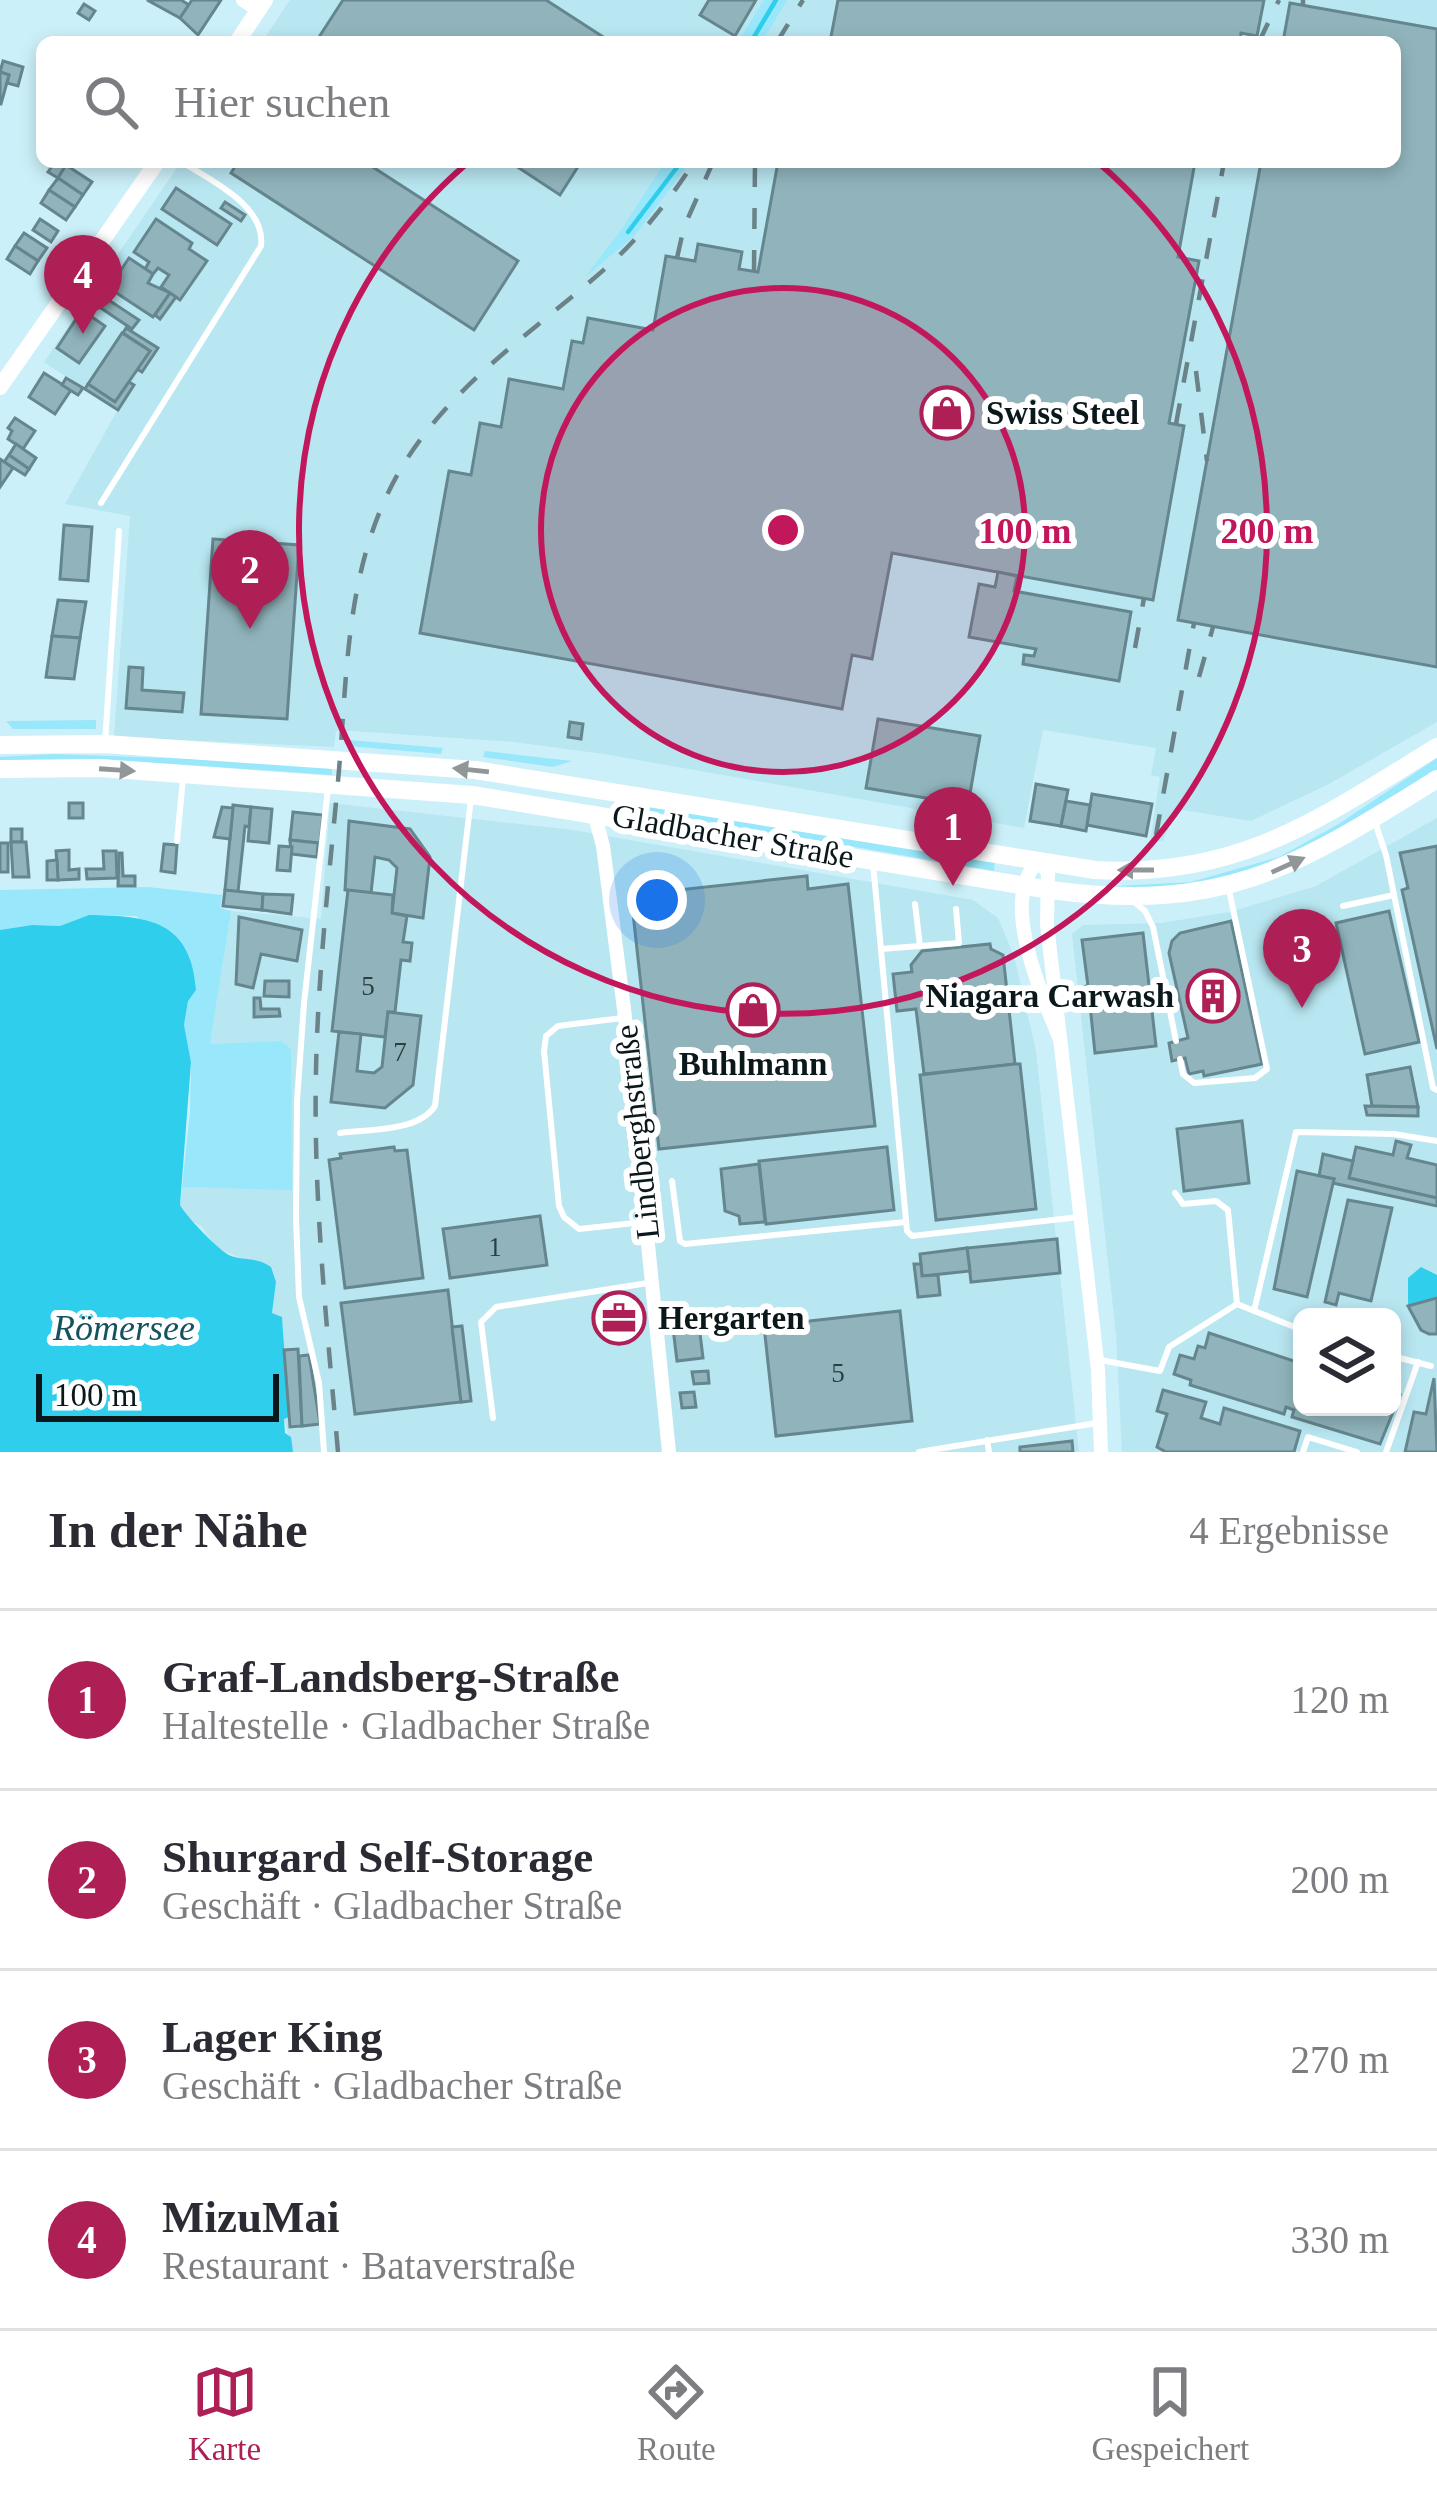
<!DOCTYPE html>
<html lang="de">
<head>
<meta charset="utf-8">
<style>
  :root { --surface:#fff; --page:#f7f7f7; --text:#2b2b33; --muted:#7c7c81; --line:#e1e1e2; --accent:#ae1f56 }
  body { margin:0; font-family:Georgia,serif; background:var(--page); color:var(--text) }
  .controls { position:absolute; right:36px; bottom:36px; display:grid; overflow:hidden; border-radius:18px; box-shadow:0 6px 18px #0003 }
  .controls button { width:108px; height:108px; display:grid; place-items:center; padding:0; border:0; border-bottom:3px solid var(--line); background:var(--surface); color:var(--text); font:60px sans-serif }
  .scale { position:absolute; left:36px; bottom:30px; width:243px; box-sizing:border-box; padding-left:12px; border:6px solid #0b181b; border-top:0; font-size:33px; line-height:42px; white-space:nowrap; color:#0b181b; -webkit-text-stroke:9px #fff; paint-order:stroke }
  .you { position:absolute; left:657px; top:900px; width:42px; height:42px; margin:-30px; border:9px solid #fff; border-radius:50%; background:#1a73e8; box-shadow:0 0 0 18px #1a73e833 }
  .badge { display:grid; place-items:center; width:78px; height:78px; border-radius:50%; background:var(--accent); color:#fff; font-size:39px; font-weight:700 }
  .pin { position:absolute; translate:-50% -99px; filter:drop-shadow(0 3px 6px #0008) }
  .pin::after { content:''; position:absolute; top:63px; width:42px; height:36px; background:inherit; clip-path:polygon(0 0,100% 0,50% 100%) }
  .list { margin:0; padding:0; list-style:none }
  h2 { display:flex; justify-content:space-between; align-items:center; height:156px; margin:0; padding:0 48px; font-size:51px }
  h2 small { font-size:39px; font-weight:400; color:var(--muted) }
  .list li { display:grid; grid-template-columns:78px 1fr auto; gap:36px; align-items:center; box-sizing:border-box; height:180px; padding:0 48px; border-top:3px solid var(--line) }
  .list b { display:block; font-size:45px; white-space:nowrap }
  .list p { margin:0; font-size:39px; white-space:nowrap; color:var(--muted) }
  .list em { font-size:39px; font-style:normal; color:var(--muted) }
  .icon { flex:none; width:66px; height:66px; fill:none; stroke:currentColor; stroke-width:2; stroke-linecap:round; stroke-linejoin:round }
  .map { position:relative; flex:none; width:1437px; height:1452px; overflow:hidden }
  .search { position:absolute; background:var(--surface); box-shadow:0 6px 18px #0003; left:36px; right:36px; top:36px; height:132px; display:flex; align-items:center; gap:30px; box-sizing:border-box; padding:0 42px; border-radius:18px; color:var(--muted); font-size:45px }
  .sheet { height:876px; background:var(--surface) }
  nav { display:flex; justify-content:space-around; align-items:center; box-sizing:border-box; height:168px; border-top:3px solid var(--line); background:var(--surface); font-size:33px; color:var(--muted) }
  nav a { display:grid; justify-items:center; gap:6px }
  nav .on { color:var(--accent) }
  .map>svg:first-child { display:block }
</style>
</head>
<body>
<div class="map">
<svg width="1437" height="1452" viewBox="0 0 1437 1452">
  <rect width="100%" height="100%" fill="#ccf0f9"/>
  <g fill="#b8e6f1" fill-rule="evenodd">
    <polygon points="290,0 1437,0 1437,722 1329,784 1251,821 1176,809 1163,841 1150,842 1160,777 1151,775 1156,748 1043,730 1024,828 604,754 514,742 352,731 336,731 334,747 114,737 130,516 65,504 117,411 44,362 181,162 1395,162 1395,42 262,42"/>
    <polygon points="330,803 573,830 973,900 998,918 1014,956 1036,1051 1079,1452 293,1452 284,1418 289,1416 282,1318 272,1313 276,1282 241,1258 217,1248 202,1227 185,1216 180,1205 182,1187 292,1189 281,1041 210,1044 231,911 321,919"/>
    <path d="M1437 818V1452H1122L1116 1335 1072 934 1083 925 1161 923 1230 912 1316 886ZM1302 1317H1392V1407H1302Z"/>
  </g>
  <g fill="#98e7fa">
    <polygon points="764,0 787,0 762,42 738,42"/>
    <polygon points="665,162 690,162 635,235 585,277 622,229"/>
    <polygon points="96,720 96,729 13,729 6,721"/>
    <polygon points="348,740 349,740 443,748 441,754 348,746"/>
    <polygon points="485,751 572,761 553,767 483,757"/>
    <polygon points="54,754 332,764 332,775 102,759 0,761 0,757"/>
    <path d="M1437 758V770C1360 816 1283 873 1192 885 1161 890 1128 887 1098 887L1191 882 1279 857 1337 825Z"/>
    <polygon points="610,798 995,862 994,871 629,808"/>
    <polygon points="148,887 222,895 220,908 231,911 210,1044 281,1041 291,1049 292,1190 182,1187 190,1112 191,1062 184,1025 188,1001 137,916 89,915 60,926 32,925 0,930 0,890"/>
  </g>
  <g fill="#2fceec">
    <path d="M89 915C148 916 191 920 196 990L188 1001 184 1025 191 1062 180 1205C185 1215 221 1253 231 1256 246 1261 257 1257 271 1267L276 1282 272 1313 282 1317 289 1417 284 1419 285 1433 291 1437 293 1452H0V930L32 925 60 926Z"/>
    <polygon points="1421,1267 1437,1275 1437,1298 1408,1306 1408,1278"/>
  </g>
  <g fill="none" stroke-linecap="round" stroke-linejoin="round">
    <g stroke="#2fceec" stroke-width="4.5">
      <polyline points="751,42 776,0"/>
      <polyline points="628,232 681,162"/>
    </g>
  </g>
  <g fill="#91b4bc" stroke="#65868e" stroke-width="3">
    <polygon points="147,0 181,0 189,5 180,18"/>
    <polygon points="192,0 221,0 198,35 180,18"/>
    <polygon points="343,0 546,0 611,42 326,42 319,37"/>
    <polygon points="709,0 756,0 735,36 700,15"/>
    <polygon points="838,0 1264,0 1257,36 1241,33 1240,42 830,42"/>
    <polygon points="1290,3 1437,29 1437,667 1178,620 1261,162 1395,162 1395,42 1283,42"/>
    <polygon points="84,4 95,11 89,20 78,13"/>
    <polygon points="3,61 23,67 18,86 7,83 9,75 0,72"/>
    <polygon points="0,72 9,75 1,104 0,104"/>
    <polygon points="55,162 66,165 58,178 48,172"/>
    <polygon points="238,162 365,162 518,261 474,330 231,173"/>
    <polygon points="510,162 581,162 560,195"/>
    <polygon points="778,162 1195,162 1178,257 1199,261 1169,423 1184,426 1153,600 892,553 872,659 852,655 842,709 420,633 449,471 471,475 480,423 501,427 509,379 563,389 572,341 583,343 588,318 653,330 666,256 695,261 698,244 742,252 739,269 758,272"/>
    <polygon points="66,165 92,182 83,195 58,178"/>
    <polygon points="58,178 83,195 75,207 49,190"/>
    <polygon points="176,188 231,224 217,245 162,209"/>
    <polygon points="49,190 75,207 66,220 41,203"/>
    <polygon points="225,202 245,215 241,221 221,208"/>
    <polygon points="40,219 58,231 51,242 33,230"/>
    <polygon points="156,219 192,243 189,249 207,261 180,300 161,287 169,275 158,268 153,274 145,269 149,262 134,252"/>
    <polygon points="24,233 47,248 38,261 15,246"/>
    <polygon points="15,246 38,261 30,274 7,259"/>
    <polygon points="129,258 153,274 148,283 170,293 153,317 109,288"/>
    <polygon points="170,293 176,297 160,319 155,315"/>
    <polygon points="104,297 139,320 132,329 98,306"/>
    <polygon points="82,310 105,326 79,363 57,348"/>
    <polygon points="126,328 158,348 142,372 137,369 150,351 123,333"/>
    <polygon points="122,333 150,351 115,402 88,384"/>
    <polygon points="44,373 71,390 55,414 29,397"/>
    <polygon points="66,378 83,388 78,395 62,385"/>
    <polygon points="129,382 134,385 118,410 85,389 88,384 115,402"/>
    <polygon points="15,418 35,431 23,449 8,439 12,431 8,428"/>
    <polygon points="16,444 36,458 29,469 9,455"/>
    <polygon points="9,455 29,469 25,475 4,462"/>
    <polygon points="0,459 13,468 0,487"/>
    <polygon points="64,525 92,527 88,581 60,579"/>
    <polygon points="213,539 299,545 287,719 201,714"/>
    <polygon points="998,572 1017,576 1014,591 1131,612 1119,681 1023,664 1024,655 1034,656 1036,649 969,637 979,584 995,587"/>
    <polygon points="58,600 86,602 80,638 52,636"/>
    <polygon points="52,636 80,638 74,679 46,677"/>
    <polygon points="129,667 143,668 142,690 184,693 182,712 126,708"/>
    <polygon points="878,719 980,736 968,805 866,788"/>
    <polygon points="570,722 583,724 581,739 568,737"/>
    <polygon points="1036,784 1068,790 1061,826 1030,821"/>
    <polygon points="1092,794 1152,804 1146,836 1087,825"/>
    <polygon points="1066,801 1090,805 1086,831 1061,826"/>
    <rect x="69" y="803" width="14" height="15"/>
    <polygon points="233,805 251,807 249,827 245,826 238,892 225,890"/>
    <polygon points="222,807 233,808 230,839 214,837"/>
    <polygon points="251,807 272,809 269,843 248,841"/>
    <polygon points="293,812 323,815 320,843 290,840"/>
    <polygon points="349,821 410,829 430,857 423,918 392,913 397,868 389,860 375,857 371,893 345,890"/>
    <rect x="11" y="829" width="11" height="13"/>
    <polygon points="290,840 318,843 317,857 291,854"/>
    <polygon points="11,842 26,842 29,877 13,877"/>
    <rect x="0" y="843" width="8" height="29"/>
    <polygon points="164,844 177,845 175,873 161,871"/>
    <polygon points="279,846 292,847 290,871 277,870"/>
    <polygon points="1437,846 1437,1049 1402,890 1408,888 1400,853"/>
    <polygon points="69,850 69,870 79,869 79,879 58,880 56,851"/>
    <polygon points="103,851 116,851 117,878 87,879 86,869 104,869"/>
    <polygon points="119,853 122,853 123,876 135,876 135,886 118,886"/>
    <polygon points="57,860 58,880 47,880 47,861"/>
    <polygon points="807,876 808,889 848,884 875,1126 659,1149 631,895"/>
    <polygon points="225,890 263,894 262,910 223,906"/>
    <polygon points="348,890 393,895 392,913 407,916 403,942 412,943 410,961 401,960 395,1012 388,1012 385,1037 332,1031"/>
    <polygon points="263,894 293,895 291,914 262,910"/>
    <polygon points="1389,911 1419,1042 1365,1054 1336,923"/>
    <polygon points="239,917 302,930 297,961 261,954 253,988 236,984"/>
    <polygon points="1231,921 1262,1064 1204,1076 1203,1071 1189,1074 1185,1058 1172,1061 1169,1043 1188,1038 1169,953 1172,941 1180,933"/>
    <polygon points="1143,933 1156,1046 1095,1053 1090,1005 1081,1006 1078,987 1088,986 1082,940"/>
    <polygon points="990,944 991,949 1003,955 1015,1064 924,1074 916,1009 897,1011 893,974 912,972 911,965 922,951"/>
    <polygon points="265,981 289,981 289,997 264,996"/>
    <polygon points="254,998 260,998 261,1009 279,1009 280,1016 254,1017"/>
    <polygon points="388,1012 421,1016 413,1085 385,1108 331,1102 339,1032 361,1034 357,1071 374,1073 382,1067"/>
    <polygon points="1015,1064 1020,1064 1036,1209 936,1220 920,1075"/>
    <polygon points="1410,1067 1418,1107 1372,1106 1367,1075"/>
    <polygon points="1365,1106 1418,1107 1418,1116 1367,1115"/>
    <polygon points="1242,1121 1249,1183 1184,1191 1177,1129"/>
    <polygon points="1396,1141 1411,1145 1407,1158 1437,1165 1437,1198 1349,1178 1356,1147 1393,1155"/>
    <polygon points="394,1147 395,1151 407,1150 423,1278 345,1288 329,1160 341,1158 340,1154"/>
    <polygon points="887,1147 894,1210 766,1224 759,1161"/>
    <polygon points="1323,1154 1353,1161 1349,1178 1437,1198 1437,1206 1333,1183 1334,1179 1319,1176"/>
    <polygon points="759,1164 765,1222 740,1224 739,1216 725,1211 721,1169"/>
    <polygon points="1297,1171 1334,1179 1307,1297 1274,1289"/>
    <polygon points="1348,1200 1392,1208 1371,1301 1339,1293 1336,1305 1325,1302"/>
    <polygon points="540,1216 547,1265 450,1278 443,1229"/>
    <polygon points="1057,1239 1060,1273 971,1282 967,1248"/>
    <polygon points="967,1248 970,1271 922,1276 920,1254"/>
    <polygon points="914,1264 921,1264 922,1276 938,1275 940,1295 918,1297"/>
    <polygon points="448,1290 461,1402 355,1414 341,1303"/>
    <polygon points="1437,1298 1437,1334 1429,1334 1421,1330 1408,1306"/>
    <polygon points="900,1311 912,1421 776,1436 764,1326"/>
    <polygon points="698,1317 703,1358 677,1361 672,1320"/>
    <polygon points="462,1326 471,1401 461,1402 452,1327"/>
    <polygon points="1209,1333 1300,1363 1302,1407 1392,1407 1392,1393 1400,1395 1380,1444 1292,1417 1294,1410 1286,1407 1284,1414 1190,1385 1191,1380 1174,1374 1180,1355 1194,1359 1198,1346 1205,1348"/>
    <polygon points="298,1349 302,1426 290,1427 284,1350"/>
    <polygon points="309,1355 320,1424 302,1426 299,1356"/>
    <polygon points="708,1371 709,1383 694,1384 692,1372"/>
    <polygon points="1434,1378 1437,1452 1405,1452 1414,1412 1426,1414"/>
    <polygon points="1163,1390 1206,1402 1201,1418 1220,1424 1224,1408 1300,1431 1294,1452 1166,1452 1157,1447 1167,1414 1157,1411"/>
    <polygon points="694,1392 696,1407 682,1408 680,1393"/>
    <polygon points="1072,1441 1073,1452 1020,1452 1020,1447"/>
  </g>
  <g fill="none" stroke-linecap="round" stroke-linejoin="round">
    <g stroke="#fff" stroke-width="6">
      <path d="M101 503 261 246C266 206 212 181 182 162"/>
      <polyline points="105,743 119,531"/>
      <polyline points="1375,822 1386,855 1433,1088 1437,1090"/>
      <polyline points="177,841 183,778"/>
      <polyline points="873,863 907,1231 912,1236 1079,1217"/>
      <polyline points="1132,900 1145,911 1153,927 1176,1041"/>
      <polyline points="915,904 920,946"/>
      <polyline points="1343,906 1394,895"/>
      <polyline points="881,949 959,943 956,909"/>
      <polyline points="622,1018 558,1026 546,1036 544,1051 559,1206 564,1217 579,1229 644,1222"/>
      <polyline points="1180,1059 1183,1074 1194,1083 1255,1078 1267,1069 1229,890"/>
      <path d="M340 1133C369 1129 418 1132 435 1106L471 798"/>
      <polyline points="672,1181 680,1241 685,1244 906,1222"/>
      <polyline points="1175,1193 1183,1204 1216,1201 1228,1210 1237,1304"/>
      <polyline points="1254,1311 1296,1132 1394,1134 1437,1141"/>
      <polyline points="1392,1356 1431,1366"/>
      <polyline points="1100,1360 1160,1371 1169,1347 1237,1304 1302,1330"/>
      <polyline points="493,1418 481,1322 496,1307 648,1283"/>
      <polyline points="987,1440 989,1452"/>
      <polyline points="324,1452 319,1383 299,1297 296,1218 297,1101 304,1003 328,788"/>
      <polyline points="919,1452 1097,1423"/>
      <polyline points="1303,1452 1308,1437 1357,1452"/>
      <polyline points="1386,1452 1418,1362"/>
    </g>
    <g stroke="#fff" stroke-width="14">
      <polyline points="243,0 258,10"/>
      <polyline points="594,813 603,846 625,1017 669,1452"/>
      <path d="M1060 1040C1043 996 997 898 1039 861L1048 873 1047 924 1098 1370 1101 1452"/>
    </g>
    <g stroke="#fff" stroke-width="16">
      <polyline points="237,42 265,0"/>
      <polyline points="0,387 157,162"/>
    </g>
    <g stroke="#fff" stroke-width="18">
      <path d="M0 745 105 744 475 770 1095 870C1240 878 1319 819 1437 747"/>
      <path d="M0 769 99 768 472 795 1050 890C1225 913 1294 868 1437 779"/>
    </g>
    <g stroke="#6a8288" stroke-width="4.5" stroke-dasharray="21 21" stroke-linecap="butt">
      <polyline points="1303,5 1303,0"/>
      <polyline points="777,42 803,0"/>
      <polyline points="1259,42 1279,0"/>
      <polyline points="677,258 684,227 713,162"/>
      <polyline points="754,271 755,162"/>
      <polyline points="1196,371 1207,461"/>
      <polyline points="1176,424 1224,162"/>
      <polyline points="1135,648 1144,598"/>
      <polyline points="1199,677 1213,627"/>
      <polyline points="1156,835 1194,623"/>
      <path d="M338 1452C327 1325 313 1198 316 1070 318 970 330 870 339 770 348 663 346 557 405 462 456 381 537 329 607 267 641 236 669 201 694 162"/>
    </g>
  </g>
  <defs><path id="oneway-solid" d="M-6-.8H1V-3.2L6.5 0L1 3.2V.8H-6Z" transform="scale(3)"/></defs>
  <g fill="#919798">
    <use href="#oneway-solid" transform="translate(117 770) rotate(4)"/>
    <use href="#oneway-solid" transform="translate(471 770) rotate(-174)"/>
    <use href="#oneway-solid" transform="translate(1288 865) rotate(-24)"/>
    <use href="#oneway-solid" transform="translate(1136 870) rotate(180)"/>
  </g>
  <circle cx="783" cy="530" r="242" fill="#c2185b" fill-opacity=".12"/>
  <g fill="none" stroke="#c2185b" stroke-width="6">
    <circle cx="783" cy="530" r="242"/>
    <path d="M1101 165A484 484 0 1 1 465 165"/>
  </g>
  <defs>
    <g id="shop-ring" transform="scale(2.7)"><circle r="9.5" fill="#fff" stroke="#ae1f56" stroke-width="1.5"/><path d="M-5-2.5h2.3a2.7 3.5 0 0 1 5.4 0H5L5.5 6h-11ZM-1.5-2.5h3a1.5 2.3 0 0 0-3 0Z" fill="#ae1f56"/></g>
    <g id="building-ring" transform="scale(2.7)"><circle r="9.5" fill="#fff" stroke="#ae1f56" stroke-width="1.5"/><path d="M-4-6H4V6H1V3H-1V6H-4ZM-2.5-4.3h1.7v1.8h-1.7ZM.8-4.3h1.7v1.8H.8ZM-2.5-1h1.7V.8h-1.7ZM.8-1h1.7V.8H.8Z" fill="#ae1f56"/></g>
    <g id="office-ring" transform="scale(2.7)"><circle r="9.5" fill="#fff" stroke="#ae1f56" stroke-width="1.5"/><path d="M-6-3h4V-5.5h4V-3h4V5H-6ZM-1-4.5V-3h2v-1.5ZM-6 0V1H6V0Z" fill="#ae1f56"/></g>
  </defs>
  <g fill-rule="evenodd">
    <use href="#shop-ring" x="947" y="413"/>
    <use href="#building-ring" x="1213" y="996"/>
    <use href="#shop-ring" x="753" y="1010"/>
    <use href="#office-ring" x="619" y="1318"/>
  </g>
  <g text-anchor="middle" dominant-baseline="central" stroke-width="12" stroke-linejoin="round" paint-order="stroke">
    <g font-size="27" fill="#2c3f43">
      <text x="368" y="986">5</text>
      <text x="400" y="1052">7</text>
      <text x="495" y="1247">1</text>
      <text x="838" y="1373">5</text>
    </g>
    <g font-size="33" font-weight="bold" fill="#0b181b" stroke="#fff" text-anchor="start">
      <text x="986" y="413">Swiss Steel</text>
      <text x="1174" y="996" text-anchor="end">Niagara Carwash</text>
      <text x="753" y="1064" text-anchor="middle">Buhlmann</text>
      <text x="658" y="1318">Hergarten</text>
    </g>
    <g font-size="33" fill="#0b181b" stroke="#fff">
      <text transform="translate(733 836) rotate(10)">Gladbacher Straße</text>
      <text transform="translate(637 1132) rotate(-96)">Lindberghstraße</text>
    </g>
    <g font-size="36" font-style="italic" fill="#13525e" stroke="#fff">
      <text x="124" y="1328">Römersee</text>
    </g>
  </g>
  <circle cx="783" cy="530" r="18" fill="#c2185b" stroke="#fff" stroke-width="6"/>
  <g font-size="36" text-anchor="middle" font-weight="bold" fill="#c2185b" stroke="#fff" stroke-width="12" stroke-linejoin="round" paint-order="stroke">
    <text x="1025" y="543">100 m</text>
    <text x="1267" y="543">200 m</text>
  </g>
</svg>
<div class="controls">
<button><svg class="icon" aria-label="layers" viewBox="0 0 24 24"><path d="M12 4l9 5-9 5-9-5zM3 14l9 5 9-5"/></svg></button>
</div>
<div class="scale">100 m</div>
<div class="you"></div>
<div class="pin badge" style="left:953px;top:886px">1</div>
<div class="pin badge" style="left:250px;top:629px">2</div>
<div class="pin badge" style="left:1302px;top:1008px">3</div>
<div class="pin badge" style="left:83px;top:334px">4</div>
<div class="search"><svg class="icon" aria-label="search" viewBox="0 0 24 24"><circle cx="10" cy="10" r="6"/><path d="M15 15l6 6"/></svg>Hier suchen</div>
</div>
<section class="sheet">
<h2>In der Nähe<small>4 Ergebnisse</small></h2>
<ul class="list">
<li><span class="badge">1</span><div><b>Graf-Landsberg-Straße</b><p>Haltestelle · Gladbacher Straße</p></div><em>120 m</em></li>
<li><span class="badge">2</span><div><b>Shurgard Self-Storage</b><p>Geschäft · Gladbacher Straße</p></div><em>200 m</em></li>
<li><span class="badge">3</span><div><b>Lager King</b><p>Geschäft · Gladbacher Straße</p></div><em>270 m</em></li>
<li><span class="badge">4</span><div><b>MizuMai</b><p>Restaurant · Bataverstraße</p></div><em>330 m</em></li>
</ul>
</section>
<nav>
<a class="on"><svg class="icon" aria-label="map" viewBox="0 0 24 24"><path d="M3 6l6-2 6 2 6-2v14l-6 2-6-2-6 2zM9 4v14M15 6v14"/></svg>Karte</a>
<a><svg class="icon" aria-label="directions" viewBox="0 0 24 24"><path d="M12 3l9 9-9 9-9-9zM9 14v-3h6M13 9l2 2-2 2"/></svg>Route</a>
<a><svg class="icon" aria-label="saved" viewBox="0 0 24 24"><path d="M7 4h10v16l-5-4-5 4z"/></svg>Gespeichert</a>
</nav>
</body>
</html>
